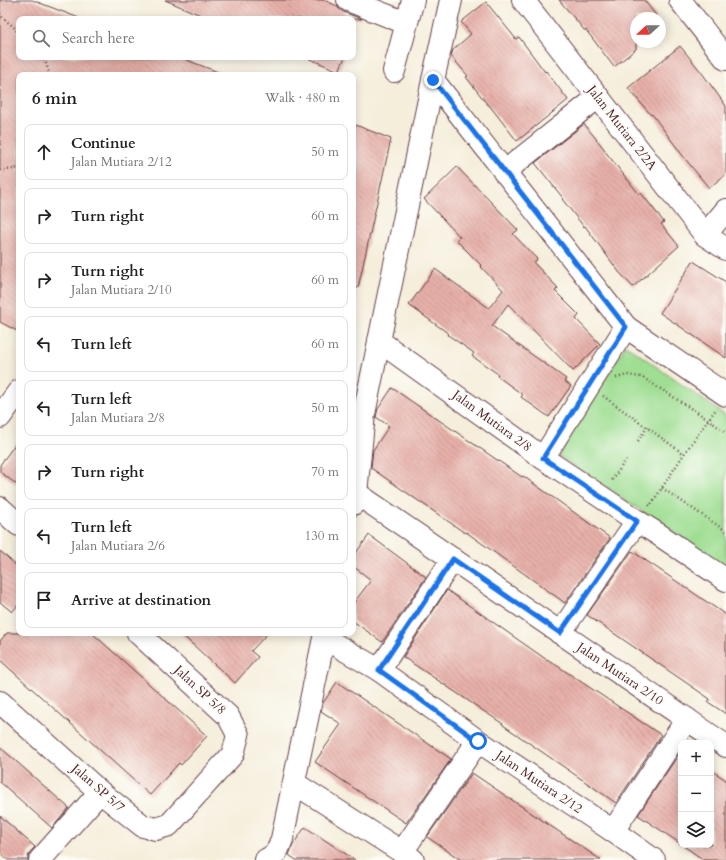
<!DOCTYPE html>
<html lang="en">
<head>
<meta charset="utf-8">
<style>
  :root { --surface:#fff; --page:#f6f6f6; --text:#222; --muted:#767676; --line:#e0e0e0 }
  body { margin:0; font-family:Cardo,serif; background:var(--page); color:var(--text) }
  .controls { position:absolute; right:12px; bottom:12px; display:grid; overflow:hidden; border-radius:8px; box-shadow:0 2px 10px #0003 }
  .controls button { width:36px; height:36px; display:grid; place-items:center; padding:0; border:0; border-bottom:1px solid var(--line); background:var(--surface); color:var(--text); font:20px sans-serif }
  .compass { position:absolute; left:630px; top:12px; width:36px; height:36px; border-radius:50%; background:var(--surface); box-shadow:0 2px 10px #0003; rotate:249deg }
  .stop { position:absolute; width:12px; height:12px; margin:-9px; border:3px solid #1a73e8; border-radius:50%; background:#fff }
  .stop.end { background:#1a73e8; border-color:#fff; box-shadow:0 1px 4px #0008 }
  .list { margin:0; padding:0; list-style:none }
  h2 { display:flex; justify-content:space-between; align-items:center; height:52px; margin:0; padding:0 16px; font-size:17px }
  h2 small { font-size:13px; font-weight:400; color:var(--muted) }
  .list li { display:grid; grid-template-columns:26px 1fr auto; gap:12px; align-items:center; box-sizing:border-box; height:56px; margin:0 8px 8px; padding:0 8px; border:1px solid var(--line); border-radius:8px }
  .list b { display:block; font-size:15px; white-space:nowrap }
  .list p { margin:0; font-size:13px; white-space:nowrap; color:var(--muted) }
  .list em { font-size:13px; font-style:normal; color:var(--muted) }
  .icon { flex:none; width:22px; height:22px; fill:none; stroke:currentColor; stroke-width:2; stroke-linecap:round; stroke-linejoin:round }
  .map { position:relative; flex:none; width:726px; height:860px; overflow:hidden }
  .search { position:absolute; background:var(--surface); box-shadow:0 2px 10px #0003; left:16px; top:16px; width:340px; height:44px; display:flex; align-items:center; gap:10px; box-sizing:border-box; padding:0 14px; border-radius:8px; color:var(--muted); font-size:15px }
  .panel { position:absolute; background:var(--surface); box-shadow:0 2px 10px #0003; left:16px; top:72px; width:340px; height:564px; border-radius:8px }
  .map>svg:first-child { display:block }
</style>
</head>
<body>
<div class="map">
<svg width="726" height="860" viewBox="0 0 726 860">
  <defs>
    <pattern id="building-back-hatch" width="6" height="6" patternUnits="userSpaceOnUse"><rect width="6" height="6" fill="#e7b0a9"/><path d="M-1 5l2 2M0 0l6 6M5-1l2 2" fill="none" stroke="#bd8f8a"/></pattern>
  </defs>
  <rect width="100%" height="100%" fill="#fdfcf7"/>
  <filter id="ink" filterUnits="userSpaceOnUse"><feTurbulence type="fractalNoise" baseFrequency=".025" numOctaves="2"/><feDisplacementMap in="SourceGraphic" scale="8" xChannelSelector="R" yChannelSelector="G"/><feConvolveMatrix kernelMatrix="1 2 1 2 8 2 1 2 1" color-interpolation-filters="sRGB"/></filter>
  <filter id="wash" filterUnits="userSpaceOnUse"><feTurbulence type="fractalNoise" baseFrequency=".012" numOctaves="4" result="noise"/><feDisplacementMap in="SourceGraphic" scale="16" xChannelSelector="R" yChannelSelector="G"/><feGaussianBlur stdDeviation="0.9" result="paint"/><feColorMatrix in="noise" values="0 0 0 0 0 0 0 0 0 0 0 0 0 0 0 0 0 1.4 0 .05"/><feComposite in="paint" operator="in"/></filter>
  <g filter="url(#wash)">
    <rect width="100%" height="100%" fill="#f5eedb"/>
    <polygon fill="#9fde93" stroke="#747e5f" points="626,345 726,416 726,567 559,456"/>
    <g id="blocks">
      <g fill="url(#building-back-hatch)">
        <polygon points="0,0 32,0 79,18 79,19 19,19 19,57 179,57 223,74 223,75 19,75 19,332 0,322"/>
        <polygon points="165,0 324,0 337,6 338,8 343,12 362,19 210,19"/>
        <polygon points="559,0 644,0 658,18 636,18 636,49 614,67 586,30 585,31"/>
        <polygon points="486,2 516,39 519,37 545,72 546,71 568,100 517,141 489,105 488,105 466,77 468,76 451,56 453,50 471,34 461,22"/>
        <polygon points="680,46 702,73 726,106 726,174 709,188 686,160 652,114 651,115 628,88"/>
        <polygon points="305,57 345,57 339,71"/>
        <polygon points="353,124 391,139 358,288 353,287"/>
        <polygon points="584,124 605,150 604,150 639,194 641,193 664,222 661,224 679,246 633,287 619,272 585,226 584,227 562,199 563,198 535,163"/>
        <polygon points="457,167 518,230 513,234 537,259 534,263 558,288 555,291 579,315 576,319 600,344 573,371 508,304 492,326 566,379 564,381 571,386 549,417 521,397 523,395 497,376 498,374 472,356 474,353 448,335 449,334 409,305 435,269 489,308 503,290 480,266 481,265 456,240 460,237 424,199"/>
        <polygon points="693,261 726,282 726,358 688,332 660,313"/>
        <polygon points="392,388 522,477 523,476 610,538 565,603 466,532 465,533 371,468 373,450 389,426 376,417 378,409"/>
        <polygon points="19,439 19,486 0,472 0,465"/>
        <polygon points="369,535 426,577 382,642 353,621 353,604 371,580 353,566 353,557"/>
        <polygon points="0,551 19,568 19,604 12,612 0,602"/>
        <polygon points="632,551 726,615 726,714 708,702 710,699 587,615"/>
        <polygon points="447,590 547,660 547,659 661,735 616,803 503,725 503,724 403,657"/>
        <polygon points="7,633 92,633 207,736 181,765 179,763 150,795 0,660 0,641"/>
        <polygon points="180,633 268,633 251,651 258,657 235,683"/>
        <polygon points="337,682 451,759 406,823 315,762 341,724 321,711 323,703"/>
        <polygon points="0,747 69,808 52,828 0,782"/>
        <polygon points="681,751 681,844 638,815"/>
        <polygon points="711,770 726,780 726,860 704,860 682,845 711,845"/>
        <polygon points="472,773 601,860 461,860 427,837"/>
        <polygon points="0,816 35,847 30,852 28,857 28,860 8,860 0,853"/>
        <polygon points="305,827 355,860 296,860 289,855 293,845"/>
      </g>
    </g>
  </g>
  <g filter="url(#ink)">
    <use href="#blocks" fill-opacity="0" stroke="#643e45" stroke-width="1"/>
    <g fill="none" stroke-linecap="round" stroke-linejoin="round">
      <g stroke="#643e45" stroke-width="24">
        <g id="minor">
          <polyline points="348,0 406,23"/>
          <polyline points="523,0 705,235 726,249"/>
          <polyline points="680,0 726,59"/>
          <polyline points="394,71 413,0"/>
          <polyline points="433,80 626,327 726,395"/>
          <polyline points="504,172 598,97"/>
          <polyline points="705,235 726,210"/>
          <polyline points="379,341 543,458 637,521 658,534 726,580"/>
          <polyline points="0,417 19,391"/>
          <polyline points="543,458 626,327"/>
          <polyline points="356,493 726,746"/>
          <polyline points="353,504 356,493 364,414 433,80 451,0"/>
          <polyline points="0,508 19,525"/>
          <polyline points="560,633 637,521"/>
          <polyline points="324,638 379,670 478,741 613,831 654,860"/>
          <polyline points="379,670 453,559"/>
          <polyline points="0,702 100,792 143,826 156,829 169,825 233,754 238,735 228,716 138,633"/>
          <polyline points="294,783 402,852 413,860"/>
          <polyline points="613,831 687,719"/>
          <polyline points="402,852 478,741"/>
          <polyline points="40,860 100,792"/>
          <path d="M266 860C277 854 278 850 282 839L325 633"/>
        </g>
      </g>
      <g stroke="#643e45" stroke-width="2.5" stroke-dasharray="1 3" stroke-linecap="butt">
        <polyline points="0,13 2,17 16,29 19,37"/>
        <polyline points="36,57 45,61 50,75"/>
        <polyline points="0,171 19,168"/>
        <polyline points="616,378 627,375 642,377 709,420 726,433"/>
        <polyline points="603,396 684,454"/>
        <polyline points="638,441 647,427"/>
        <polyline points="612,480 626,460"/>
        <polyline points="662,488 726,531"/>
        <polyline points="649,505 650,506 684,454 716,409"/>
      </g>
      <use href="#minor" stroke="#fff" stroke-width="22"/>
    </g>
  </g>
  <g fill="none" stroke-linecap="round" stroke-linejoin="round" filter="url(#ink)">
    <polyline stroke="#1a73e8" stroke-width="5" points="433,80 626,327 543,458 637,521 560,633 453,559 379,670 478,741"/>
  </g>
  <g text-anchor="middle" dominant-baseline="central" stroke-width="4" stroke-linejoin="round" paint-order="stroke">
    <g font-size="13" fill="#4a1f2b" stroke="#fdfcf7">
      <text transform="translate(622 128) rotate(52)">Jalan Mutiara 2/2A</text>
      <text transform="translate(492 421) rotate(36)">Jalan Mutiara 2/8</text>
      <text transform="translate(620 674) rotate(34)">Jalan Mutiara 2/10</text>
      <text transform="translate(200 690) rotate(43)">Jalan SP 5/8</text>
      <text transform="translate(539 782) rotate(34)">Jalan Mutiara 2/12</text>
      <text transform="translate(98 788) rotate(41)">Jalan SP 5/7</text>
    </g>
  </g>
</svg>
<div class="controls">
<button>+</button>
<button>−</button>
<button><svg class="icon" aria-label="layers" viewBox="0 0 24 24"><path d="M12 4l9 5-9 5-9-5zM3 14l9 5 9-5"/></svg></button>
</div>
<svg class="compass" viewBox="-18 -18 36 36"><path d="M0-13l5 13h-10z" fill="#e53935"/><path d="M0 13l5-13h-10z" fill="#767676"/></svg>
<div class="stop" style="left:478px;top:741px"></div>
<div class="stop end" style="left:433px;top:80px"></div>
<div class="search"><svg class="icon" aria-label="search" viewBox="0 0 24 24"><circle cx="10" cy="10" r="6"/><path d="M15 15l6 6"/></svg>Search here</div>
<section class="panel">
<h2>6 min<small>Walk · 480 m</small></h2>
<ul class="list">
<li><svg class="icon" aria-label="ahead" viewBox="0 0 24 24"><path d="M12 20V5M6 11l6-6 6 6"/></svg><div><b>Continue</b><p>Jalan Mutiara 2/12</p></div><em>50 m</em></li>
<li><svg class="icon" aria-label="right" viewBox="0 0 24 24"><path d="M7 20v-9h11M14 6l5 5-5 5"/></svg><div><b>Turn right</b></div><em>60 m</em></li>
<li><svg class="icon" aria-label="right" viewBox="0 0 24 24"><path d="M7 20v-9h11M14 6l5 5-5 5"/></svg><div><b>Turn right</b><p>Jalan Mutiara 2/10</p></div><em>60 m</em></li>
<li><svg class="icon" aria-label="left" viewBox="0 0 24 24"><path d="M17 20v-9H6M10 6l-5 5 5 5"/></svg><div><b>Turn left</b></div><em>60 m</em></li>
<li><svg class="icon" aria-label="left" viewBox="0 0 24 24"><path d="M17 20v-9H6M10 6l-5 5 5 5"/></svg><div><b>Turn left</b><p>Jalan Mutiara 2/8</p></div><em>50 m</em></li>
<li><svg class="icon" aria-label="right" viewBox="0 0 24 24"><path d="M7 20v-9h11M14 6l5 5-5 5"/></svg><div><b>Turn right</b></div><em>70 m</em></li>
<li><svg class="icon" aria-label="left" viewBox="0 0 24 24"><path d="M17 20v-9H6M10 6l-5 5 5 5"/></svg><div><b>Turn left</b><p>Jalan Mutiara 2/6</p></div><em>130 m</em></li>
<li><svg class="icon" aria-label="arrive" viewBox="0 0 24 24"><path d="M6 21V4h12l-3 4 3 4H6"/></svg><div><b>Arrive at destination</b></div></li>
</ul>
</section>
</div>
</body>
</html>
